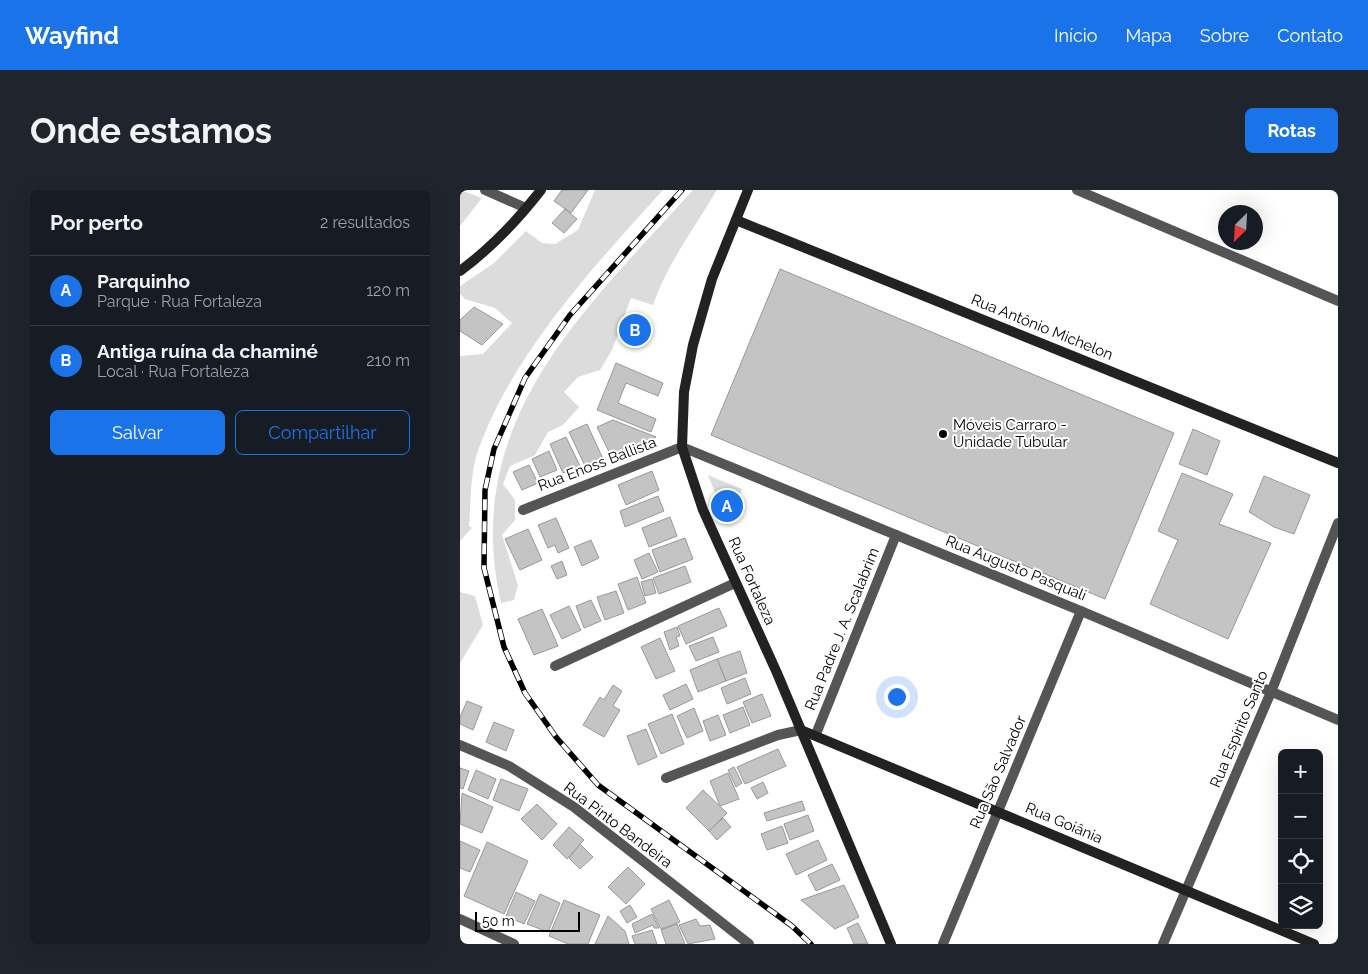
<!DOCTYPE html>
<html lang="pt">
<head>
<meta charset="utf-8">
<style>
  :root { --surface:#171b24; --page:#20242c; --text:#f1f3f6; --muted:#9ea1a6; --line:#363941; --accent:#1a73e8 }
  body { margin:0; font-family:Raleway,sans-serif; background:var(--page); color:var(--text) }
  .controls { position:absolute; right:15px; bottom:15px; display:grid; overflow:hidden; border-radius:8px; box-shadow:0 5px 20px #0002 }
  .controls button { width:45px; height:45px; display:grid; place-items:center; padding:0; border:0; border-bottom:1px solid var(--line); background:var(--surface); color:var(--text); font:25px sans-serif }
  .compass { position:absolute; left:758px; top:15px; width:45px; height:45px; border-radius:50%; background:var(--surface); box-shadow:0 5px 20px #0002; rotate:204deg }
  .scale { position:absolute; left:15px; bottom:12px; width:105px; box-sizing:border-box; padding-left:5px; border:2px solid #000; border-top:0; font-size:14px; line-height:18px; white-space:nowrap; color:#000; -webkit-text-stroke:4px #fff; paint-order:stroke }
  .you { position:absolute; left:436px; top:506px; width:18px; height:18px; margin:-12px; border:4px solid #fff; border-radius:50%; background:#1a73e8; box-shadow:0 0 0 8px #1a73e833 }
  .badge { display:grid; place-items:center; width:32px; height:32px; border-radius:50%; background:var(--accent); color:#fff; font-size:16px; font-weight:700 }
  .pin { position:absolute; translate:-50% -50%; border:2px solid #fff; box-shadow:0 1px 5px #0006 }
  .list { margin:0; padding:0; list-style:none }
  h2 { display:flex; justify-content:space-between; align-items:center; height:65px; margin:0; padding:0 20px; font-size:21px }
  h2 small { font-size:16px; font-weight:400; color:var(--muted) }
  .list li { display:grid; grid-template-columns:32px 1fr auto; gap:15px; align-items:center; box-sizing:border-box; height:70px; padding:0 20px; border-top:1px solid var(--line) }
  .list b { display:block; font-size:19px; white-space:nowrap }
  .list p { margin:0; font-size:16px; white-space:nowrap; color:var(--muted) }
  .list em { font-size:16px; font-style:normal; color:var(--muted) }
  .actions { display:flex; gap:10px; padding:15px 20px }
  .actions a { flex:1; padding:11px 0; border:1px solid var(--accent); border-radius:8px; text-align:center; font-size:18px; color:var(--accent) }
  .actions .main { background:var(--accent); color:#fff }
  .icon { flex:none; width:28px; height:28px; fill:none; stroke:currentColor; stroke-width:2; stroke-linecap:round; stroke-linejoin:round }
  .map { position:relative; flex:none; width:878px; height:754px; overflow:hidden; border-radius:8px }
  header { display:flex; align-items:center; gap:30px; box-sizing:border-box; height:70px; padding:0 25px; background:var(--accent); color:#fff }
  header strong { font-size:24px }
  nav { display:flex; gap:28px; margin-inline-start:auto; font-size:18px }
  .intro { display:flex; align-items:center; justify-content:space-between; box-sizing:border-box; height:120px; padding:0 30px }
  h1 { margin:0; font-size:35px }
  .button { padding:12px 22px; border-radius:8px; background:var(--accent); color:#fff; font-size:18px; font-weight:700 }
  main { display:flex; gap:30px; padding:0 30px }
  aside { flex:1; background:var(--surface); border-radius:8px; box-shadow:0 5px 20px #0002 }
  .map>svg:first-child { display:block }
</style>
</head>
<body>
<header>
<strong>Wayfind</strong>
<nav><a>Início</a><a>Mapa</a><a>Sobre</a><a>Contato</a></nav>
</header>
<div class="intro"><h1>Onde estamos</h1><a class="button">Rotas</a></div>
<main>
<aside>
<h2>Por perto<small>2 resultados</small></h2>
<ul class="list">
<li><span class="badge">A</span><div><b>Parquinho</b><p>Parque · Rua Fortaleza</p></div><em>120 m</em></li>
<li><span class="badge">B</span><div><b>Antiga ruína da chaminé</b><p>Local · Rua Fortaleza</p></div><em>210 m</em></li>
</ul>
<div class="actions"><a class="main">Salvar</a><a>Compartilhar</a></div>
</aside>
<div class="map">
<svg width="878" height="754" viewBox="0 0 878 754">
  <rect width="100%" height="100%" fill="#fff"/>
  <g fill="#dcdcdc">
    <polygon points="0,0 22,8 0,36"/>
    <path d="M135 0H203C135 75 52 164 18 261 10 283 11 312 9 336L12 338 0 351V166L23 164 52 133 35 118 5 109 0 104V96L34 73 66 41 82 53 95 54 118 40Z"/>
    <path d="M233 0H257C235 37 207 74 193 115L171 108 152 160 140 180 118 187 104 202 119 217 103 235 88 242 75 265 50 276 43 294 55 310V330L42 345 58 395 54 410 41 413C0 231 123 122 233 0Z"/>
    <polygon points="248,285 282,299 267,334"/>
    <polygon points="0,402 15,406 23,435 0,473"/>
  </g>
  <g fill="#c4c4c4" stroke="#999">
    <polygon points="102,0 128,0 111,23 94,11"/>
    <polygon points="105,19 117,29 104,43 92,33"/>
    <polygon points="320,79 714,243 645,409 251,245"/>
    <polygon points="14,117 43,134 22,155 0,141 0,130"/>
    <polygon points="156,173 203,193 198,206 166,193 158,213 196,229 191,242 137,220"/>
    <polygon points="153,230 196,247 152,268 137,237"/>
    <polygon points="127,234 144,271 126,278 109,242"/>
    <polygon points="733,239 760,251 747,285 719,274"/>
    <polygon points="106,247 120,276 103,283 90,254"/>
    <polygon points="89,261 97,280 80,287 72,269"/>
    <polygon points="69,275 78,293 62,300 53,282"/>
    <polygon points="192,281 199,300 166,315 158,295"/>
    <polygon points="722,283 773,304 759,334 811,353 768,449 690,414 718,350 698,341"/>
    <polygon points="804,286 850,305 834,344 814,337 789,322"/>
    <polygon points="198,306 204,321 165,337 160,321"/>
    <polygon points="210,327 217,346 189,357 182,338"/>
    <polygon points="96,328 109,358 98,363 95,355 88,358 78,335"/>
    <polygon points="68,339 82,370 60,380 45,349"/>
    <polygon points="225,348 233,369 200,382 192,360"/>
    <polygon points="131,350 139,368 122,376 114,357"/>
    <polygon points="189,363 198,382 182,389 174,370"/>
    <polygon points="102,371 107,385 97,389 91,376"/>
    <polygon points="225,376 231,392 199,404 193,388"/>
    <polygon points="177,387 186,413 168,420 158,394"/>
    <polygon points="192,389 196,403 185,406 181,392"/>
    <polygon points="156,401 164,423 145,430 137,407"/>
    <polygon points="131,410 141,431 124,438 116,416"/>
    <polygon points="109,416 121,440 102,449 90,425"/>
    <polygon points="259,418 267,436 226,454 218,436"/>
    <polygon points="82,419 98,456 74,465 58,429"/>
    <polygon points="217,437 220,446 216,447 219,456 210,460 204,442"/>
    <polygon points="253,447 259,462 236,471 229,456"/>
    <polygon points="200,448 215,481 196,489 181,457"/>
    <polygon points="280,461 287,483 266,491 257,469"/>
    <polygon points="257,469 266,491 238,502 230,480"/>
    <polygon points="285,488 291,504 267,514 261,498"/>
    <polygon points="226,494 233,509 210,520 203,505"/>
    <polygon points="153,495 162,501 153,516 160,520 144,547 123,535 140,507 144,510"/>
    <polygon points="302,504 311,526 292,533 283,512"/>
    <polygon points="7,511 22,517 13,540 0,534 0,527"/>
    <polygon points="283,517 290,535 270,543 263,525"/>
    <polygon points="234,518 243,541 227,548 217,526"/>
    <polygon points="212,524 224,554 201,564 188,534"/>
    <polygon points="258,525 266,545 250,551 243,531"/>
    <polygon points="34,532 54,540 46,561 26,552"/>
    <polygon points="186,539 197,567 178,575 167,546"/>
    <polygon points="318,559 326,576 285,594 277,577"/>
    <polygon points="274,577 282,593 276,597 268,580"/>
    <polygon points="0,578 9,581 3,599 0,598"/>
    <polygon points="16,580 36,589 28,609 8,600"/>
    <polygon points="268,583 279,609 260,616 250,591"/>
    <polygon points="41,589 68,599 59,621 33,610"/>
    <polygon points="303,592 308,603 297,609 291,598"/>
    <polygon points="243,600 267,623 249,641 226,618"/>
    <polygon points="2,603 33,617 22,643 0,634"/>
    <polygon points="342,611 345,620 307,631 304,623"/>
    <polygon points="77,614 97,634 82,650 61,629"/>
    <polygon points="348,625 354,641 330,650 324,634"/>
    <polygon points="263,628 271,637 257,650 249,641"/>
    <polygon points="322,636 328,653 307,660 301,644"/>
    <polygon points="109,637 124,650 107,669 93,655"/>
    <polygon points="358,650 367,670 336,685 326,664"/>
    <polygon points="0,651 20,660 10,682 0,678"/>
    <polygon points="27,652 68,671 44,724 4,706"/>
    <polygon points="120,654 133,667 120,679 109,668"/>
    <polygon points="372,674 380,690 356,701 348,685"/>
    <polygon points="168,677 185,694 166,714 148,697"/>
    <polygon points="384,695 399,727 375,739 341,710"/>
    <polygon points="56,702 75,711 64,734 46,726"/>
    <polygon points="80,704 100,713 88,742 67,734"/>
    <polygon points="104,710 140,725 128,754 108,754 89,746"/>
    <polygon points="209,710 220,732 201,739 191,719"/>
    <polygon points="170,715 177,727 167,733 160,721"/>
    <polygon points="192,724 199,738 194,738 193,735 175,743 172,734"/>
    <polygon points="148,726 165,741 169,754 135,754"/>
    <polygon points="236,729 240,736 250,735 255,749 228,754 219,735"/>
    <polygon points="398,733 408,754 394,754 387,738"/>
    <polygon points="217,734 225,754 206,754 201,740"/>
    <polygon points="192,740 197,754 175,754 172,746"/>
  </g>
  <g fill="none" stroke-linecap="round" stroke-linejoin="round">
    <g stroke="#555" stroke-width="10">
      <polyline points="25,0 66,18"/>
      <polyline points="617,0 878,111"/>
      <polyline points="63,320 222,257 621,421 878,530"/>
      <polyline points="95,476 275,393"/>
      <polyline points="356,544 436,345"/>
      <polyline points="0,555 49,576 114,617 289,754"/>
      <polyline points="206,588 318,545 341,540"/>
      <polyline points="0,729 54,754"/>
      <polyline points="483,754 621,421"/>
      <polyline points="703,754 811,502 878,333"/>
    </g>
    <g stroke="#222" stroke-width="10">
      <polyline points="288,0 252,89 233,155 224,202 222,257 243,320 317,483 431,754"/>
      <polyline points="276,30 878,273"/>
      <path d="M0 81C31 58 57 31 81 0"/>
      <polyline points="341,540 854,754"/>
    </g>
    <g stroke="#000" stroke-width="5.5">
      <polyline id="rail" points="222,0 110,125 65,188 34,259 25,300 24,378 44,457 65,503 96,547 138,595 332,736 351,754"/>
    </g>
    <use href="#rail" stroke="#fff" stroke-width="4" stroke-dasharray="11" stroke-linecap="butt"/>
  </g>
  <circle fill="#000" stroke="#fff" stroke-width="2" cx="483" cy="244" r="5"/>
  <g text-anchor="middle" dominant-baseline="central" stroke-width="4" stroke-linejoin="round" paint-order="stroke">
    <g font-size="15" fill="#000" stroke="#fff">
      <text transform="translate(582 137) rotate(22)">Rua Antônio Michelon</text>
      <text transform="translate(137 274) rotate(-21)">Rua Enoss Ballista</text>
      <text transform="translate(556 378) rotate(22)">Rua Augusto Pasquali</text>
      <text transform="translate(292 391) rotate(66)">Rua Fortaleza</text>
      <text transform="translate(382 439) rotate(-68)">Rua Padre J. A. Scalabrim</text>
      <text transform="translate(779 539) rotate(-67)">Rua Espírito Santo</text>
      <text transform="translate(538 582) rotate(-67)">Rua São Salvador</text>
      <text transform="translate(604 633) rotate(23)">Rua Goiânia</text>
      <text transform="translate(158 635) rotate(37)">Rua Pinto Bandeira</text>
    </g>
    <g font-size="15" fill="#000" stroke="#fff" text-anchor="start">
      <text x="493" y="235">Móveis Carraro -<tspan x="493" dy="17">Unidade Tubular</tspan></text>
    </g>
  </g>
</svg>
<div class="controls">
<button>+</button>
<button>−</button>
<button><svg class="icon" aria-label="locate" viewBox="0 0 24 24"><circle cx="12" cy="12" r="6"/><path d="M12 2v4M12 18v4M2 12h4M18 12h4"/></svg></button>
<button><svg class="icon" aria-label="layers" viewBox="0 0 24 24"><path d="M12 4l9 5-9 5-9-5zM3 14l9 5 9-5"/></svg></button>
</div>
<svg class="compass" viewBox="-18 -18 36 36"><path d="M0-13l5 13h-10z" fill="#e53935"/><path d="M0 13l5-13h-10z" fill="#9ea1a6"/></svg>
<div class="scale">50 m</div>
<div class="you"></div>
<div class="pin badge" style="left:267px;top:316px">A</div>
<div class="pin badge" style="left:175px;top:140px">B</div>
</div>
</main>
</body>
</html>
